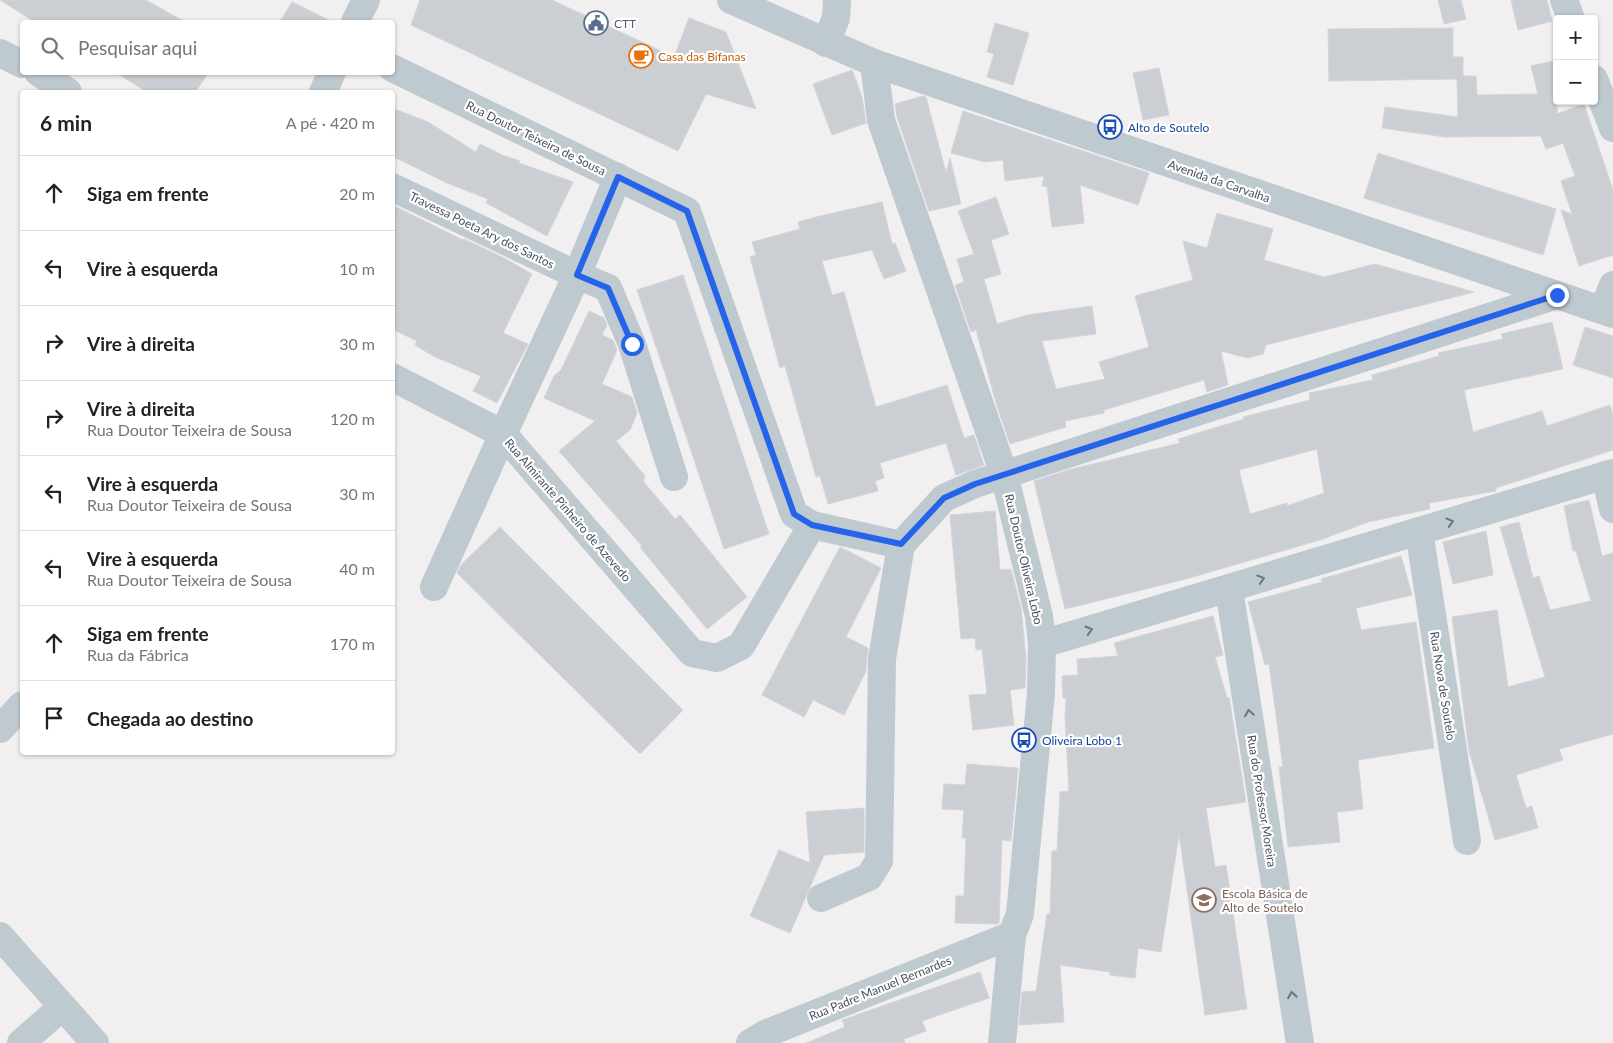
<!DOCTYPE html>
<html lang="pt">
<head>
<meta charset="utf-8">
<style>
  :root { --surface:#fff; --page:#f6f6f6; --text:#222; --muted:#767676; --line:#e0e0e0 }
  body { margin:0; font-family:Lato,sans-serif; background:var(--page); color:var(--text) }
  .controls { position:absolute; right:15px; top:15px; display:grid; overflow:hidden; border-radius:5px; box-shadow:0 1px 4px #0004 }
  .controls button { width:45px; height:45px; display:grid; place-items:center; padding:0; border:0; border-bottom:1px solid var(--line); background:var(--surface); color:var(--text); font:25px sans-serif }
  .stop { position:absolute; width:15px; height:15px; margin:-11px; border:4px solid #2563eb; border-radius:50%; background:#fff }
  .stop.end { background:#2563eb; border-color:#fff; box-shadow:0 1px 5px #0008 }
  .list { margin:0; padding:0; list-style:none }
  h2 { display:flex; justify-content:space-between; align-items:center; height:65px; margin:0; padding:0 20px; font-size:21px }
  h2 small { font-size:16px; font-weight:400; color:var(--muted) }
  .list li { display:grid; grid-template-columns:32px 1fr auto; gap:15px; align-items:center; box-sizing:border-box; height:75px; padding:0 20px; border-top:1px solid var(--line) }
  .list b { display:block; font-size:19px; white-space:nowrap }
  .list p { margin:0; font-size:16px; white-space:nowrap; color:var(--muted) }
  .list em { font-size:16px; font-style:normal; color:var(--muted) }
  .icon { flex:none; width:28px; height:28px; fill:none; stroke:currentColor; stroke-width:2; stroke-linecap:round; stroke-linejoin:round }
  .map { position:relative; flex:none; width:1613px; height:1043px; overflow:hidden }
  .search { position:absolute; background:var(--surface); box-shadow:0 1px 4px #0004; left:20px; top:20px; width:375px; height:55px; display:flex; align-items:center; gap:12px; box-sizing:border-box; padding:0 18px; border-radius:5px; color:var(--muted); font-size:19px }
  .panel { position:absolute; background:var(--surface); box-shadow:0 1px 4px #0004; left:20px; top:90px; width:375px; height:665px; border-radius:5px }
  .map>svg:first-child { display:block }
</style>
</head>
<body>
<div class="map">
<svg width="1613" height="1043" viewBox="0 0 1613 1043">
  <rect width="100%" height="100%" fill="#f1efef"/>
  <g fill="#cbced3" stroke="#d3d5da" fill-rule="evenodd">
    <polygon points="0,0 146,0 185,22 35,22"/>
    <polygon points="420,0 552,0 674,57 689,18 726,32 756,109 706,94 678,151 411,25"/>
    <polygon points="1438,0 1461,0 1466,19 1444,24"/>
    <polygon points="1511,0 1547,0 1552,21 1518,30"/>
    <polygon points="292,2 333,22 280,22"/>
    <polygon points="995,23 1029,33 1013,85 987,77 994,54 987,52"/>
    <polygon points="1453,28 1453,57 1463,57 1463,76 1476,76 1477,95 1538,94 1531,66 1557,60 1557,114 1584,104 1613,190 1613,255 1579,266 1561,210 1572,214 1561,181 1575,176 1563,143 1546,149 1541,136 1445,137 1382,128 1385,107 1458,117 1457,79 1329,81 1328,29"/>
    <polygon points="1159,68 1169,115 1143,120 1133,73"/>
    <polygon points="852,70 862,97 866,123 832,135 813,84"/>
    <polygon points="115,72 209,72 195,92 147,92"/>
    <polygon points="923,96 926,97 946,173 950,158 961,204 929,211 897,117 895,104"/>
    <polygon points="392,108 428,122 476,152 480,144 502,155 520,161 519,163 573,182 547,236 486,203 488,199 447,183 392,156"/>
    <polygon points="963,111 1149,173 1138,205 1080,185 1084,223 1052,227 1047,187 1042,186 1044,176 1005,181 1003,160 985,162 951,153"/>
    <polygon points="1378,153 1556,209 1543,255 1364,198"/>
    <polygon points="996,197 1009,234 991,240 1001,274 984,279 997,324 1027,315 1092,306 1096,334 1042,341 1056,389 1105,379 1099,362 1149,347 1135,296 1193,280 1183,241 1207,248 1217,213 1273,229 1264,260 1324,277 1375,264 1474,292 1266,345 1263,354 1247,358 1221,351 1228,385 1207,392 1204,380 1104,410 1104,413 1065,421 1066,427 1010,444 996,403 976,330 971,332 955,285 964,282 957,259 974,254 958,211"/>
    <polygon points="882,202 892,244 895,243 906,271 884,279 872,250 822,261 832,295 844,292 876,407 947,385 964,438 974,435 984,465 956,475 946,443 880,463 884,478 875,481 878,491 828,504 820,476 816,477 785,366 780,368 750,257 756,255 752,242 800,229 798,222 816,217"/>
    <polygon points="392,205 463,240 464,239 504,258 532,274 503,333 528,344 497,403 473,391 481,376 433,356 415,345 417,341 392,329"/>
    <polygon points="683,275 769,534 724,549 637,290"/>
    <polygon points="589,311 604,318 607,325 602,335 613,340 617,350 602,384 632,397 637,413 630,430 616,441 645,476 643,481 675,519 680,515 747,597 707,629 640,547 642,546 559,451 595,421 544,398 554,376 561,370"/>
    <path d="M1552 322 1563 369 1464 390 1473 432 1542 411 1547 426 1610 405 1613 415V450L1496 488V491L1429 503 1430 509 1368 522 1320 540 1186 579 1065 609 1034 481 1068 470 1180 443 1178 439 1244 419 1243 417 1310 400 1309 393 1373 380 1372 375 1439 356 1438 353 1503 339 1501 334ZM1317 449 1324 493 1287 506V503L1250 514 1239 470Z"/>
    <polygon points="1585,327 1613,336 1613,378 1573,365"/>
    <polygon points="1589,500 1602,556 1613,553 1613,734 1559,749 1563,760 1516,775 1526,808 1532,806 1538,828 1495,840 1469,751 1452,617 1497,610 1508,687 1545,677 1500,527 1519,522 1533,578 1539,576 1550,610 1591,601 1576,551 1573,551 1564,506"/>
    <polygon points="995,511 1000,570 1011,569 1021,608 1026,658 1025,688 1010,690 1014,725 973,730 969,695 987,694 982,649 976,650 975,638 961,639 950,515"/>
    <polygon points="500,527 683,710 640,754 457,573 461,565"/>
    <polygon points="1486,531 1493,575 1453,584 1443,542"/>
    <polygon points="840,547 881,568 846,637 868,648 866,671 844,715 813,700 804,717 762,695"/>
    <polygon points="1401,556 1412,595 1356,608 1361,630 1416,622 1434,748 1358,760 1363,809 1337,812 1340,842 1288,847 1279,767 1283,767 1269,664 1265,665 1248,602 1322,582 1321,579"/>
    <polygon points="1213,616 1223,655 1215,657 1227,698 1229,697 1246,802 1206,808 1215,867 1226,865 1247,1009 1205,1015 1179,834 1161,952 1138,948 1135,978 1110,975 1110,972 1060,965 1064,1022 1019,1025 1022,992 1036,991 1047,914 1050,914 1052,851 1057,851 1060,792 1069,791 1065,719 1066,698 1063,698 1062,676 1078,675 1077,659 1118,656 1114,643"/>
    <polygon points="967,764 1018,768 1011,841 1002,840 999,923 997,924 955,923 956,896 964,896 966,838 962,838 964,810 942,809 944,784 965,785"/>
    <polygon points="864,808 864,852 824,855 790,933 750,916 779,850 810,863 806,812"/>
    <polygon points="980,972 989,998 922,1021 926,1031 904,1039 905,1043 806,1043 845,1027 842,1020"/>
  </g>
  <g fill="none" stroke-linecap="round" stroke-linejoin="round">
    <g stroke="#bfc9d0" stroke-width="28">
      <polyline points="731,0 874,63 1613,314"/>
      <polyline points="1564,0 1571,19"/>
      <polyline points="355,22 366,0"/>
      <polyline points="826,43 836,18 837,0"/>
      <polyline points="0,53 22,64"/>
      <polyline points="874,63 881,120 1004,474 1039,616 1042,644 1041,693 1020,914 1012,935 1002,1043"/>
      <polyline points="392,68 687,211 794,514 812,525 901,545 944,498 975,484 1557,295"/>
      <polyline points="38,72 68,92"/>
      <polyline points="1594,79 1613,128"/>
      <polyline points="323,92 332,72"/>
      <polyline points="618,177 577,275 503,434 692,653 717,658 741,646 812,525"/>
      <polyline points="392,187 577,275 608,288 632,344 674,477"/>
      <polyline points="1603,310 1613,285"/>
      <polyline points="392,377 503,434 434,587"/>
      <polyline points="1605,475 1613,509"/>
      <polyline points="1419,531 1467,841"/>
      <polyline points="1229,589 1300,1043"/>
      <polyline points="1042,644 1613,473"/>
      <polyline points="0,729 22,705"/>
      <polyline points="821,898 869,877 879,861 882,659 901,545"/>
      <polyline points="0,936 95,1043"/>
      <polyline points="21,1043 62,1007"/>
      <polyline points="750,1043 765,1034 1012,935"/>
    </g>
  </g>
  <defs><path id="oneway-chevron" d="M-2-3.5L2.5 0L-2 3.5" fill="none" stroke-width="1.6" stroke-linecap="round" stroke-linejoin="round" transform="scale(1.25)"/></defs>
  <g stroke="#6b767f">
    <use href="#oneway-chevron" transform="translate(1450 522) rotate(-17)"/>
    <use href="#oneway-chevron" transform="translate(1261 579) rotate(-17)"/>
    <use href="#oneway-chevron" transform="translate(1089 630) rotate(-16)"/>
    <use href="#oneway-chevron" transform="translate(1249 713) rotate(-99)"/>
    <use href="#oneway-chevron" transform="translate(1292 995) rotate(-99)"/>
  </g>
  <g fill="none" stroke-linecap="round" stroke-linejoin="round">
    <polyline stroke="#2563eb" stroke-width="6" points="632,344 608,288 577,275 618,177 687,211 794,514 812,525 901,544 944,498 975,484 1557,295"/>
  </g>
  <defs>
    <g id="civic-ring" transform="scale(1.25)"><circle r="9.5" fill="#fff" stroke="#5c6f8a" stroke-width="1.5"/><path d="M-.6-6.5H3V-4.5H.6V-3L4-1V1h2V6H-6V1h2V-1L-.6-3ZM-1.2 2.5V6h2.4V2.5Z" fill="#5c6f8a"/></g>
    <g id="cafe-ring" transform="scale(1.25)"><circle r="9.5" fill="#fff" stroke="#e8710a" stroke-width="1.5"/><path d="M-5.5-4.5H6V0H3Q3 3.5 0 3.5H-2.5Q-5.5 3.5-5.5 0ZM3-3.2v2h1.7v-2ZM-6 4.5H4V6H-6Z" fill="#e8710a"/></g>
    <g id="bus-ring" transform="scale(1.25)"><circle r="9.5" fill="#fff" stroke="#1a4fb4" stroke-width="1.5"/><path d="M-5-6H5V4H4V6H2V4H-2V6H-4V4H-5ZM-3.5-4V0h7V-4ZM-3.5 1.2v1.5H-2V1.2ZM2 1.2v1.5H3.5V1.2Z" fill="#1a4fb4"/></g>
    <g id="school-ring" transform="scale(1.25)"><circle r="9.5" fill="#fff" stroke="#8d6e63" stroke-width="1.5"/><path d="M0-5L7-2L0 1L-7-2ZM-4 1L0 2.5L4 1V4Q0 6-4 4Z" fill="#8d6e63"/></g>
  </defs>
  <g fill-rule="evenodd">
    <use href="#civic-ring" x="596" y="23"/>
    <use href="#cafe-ring" x="641" y="56"/>
    <use href="#bus-ring" x="1110" y="127"/>
    <use href="#bus-ring" x="1024" y="740"/>
    <use href="#school-ring" x="1204" y="900"/>
  </g>
  <g text-anchor="middle" dominant-baseline="central" stroke-width="4.5" stroke-linejoin="round" paint-order="stroke">
    <g font-size="12" fill="#4e5e75" stroke="#fff" text-anchor="start">
      <text x="614" y="23">CTT</text>
    </g>
    <g font-size="12" fill="#c56008" stroke="#fff" text-anchor="start">
      <text x="658" y="56">Casa das Bifanas</text>
    </g>
    <g font-size="12" fill="#164399" stroke="#fff" text-anchor="start">
      <text x="1128" y="127">Alto de Soutelo</text>
      <text x="1042" y="740">Oliveira Lobo 1</text>
    </g>
    <g font-size="12" fill="#47525c" stroke="#fff">
      <text transform="translate(536 138) rotate(26)">Rua Doutor Teixeira de Sousa</text>
      <text transform="translate(1219 181) rotate(19)">Avenida da Carvalha</text>
      <text transform="translate(482 230) rotate(26)">Travessa Poeta Ary dos Santos</text>
      <text transform="translate(568 510) rotate(49)">Rua Almirante Pinheiro de Azevedo</text>
      <text transform="translate(1024 559) rotate(77)">Rua Doutor Oliveira Lobo</text>
      <text transform="translate(1443 686) rotate(81)">Rua Nova de Soutelo</text>
      <text transform="translate(1262 801) rotate(81)">Rua do Professor Moreira</text>
      <text transform="translate(880 988) rotate(-22)">Rua Padre Manuel Bernardes</text>
    </g>
    <g font-size="12" fill="#785e54" stroke="#fff" text-anchor="start">
      <text x="1222" y="893">Escola Básica de<tspan x="1222" dy="14">Alto de Soutelo</tspan></text>
    </g>
  </g>
</svg>
<div class="controls">
<button>+</button>
<button>−</button>
</div>
<div class="stop" style="left:632px;top:344px"></div>
<div class="stop end" style="left:1557px;top:295px"></div>
<div class="search"><svg class="icon" aria-label="search" viewBox="0 0 24 24"><circle cx="10" cy="10" r="6"/><path d="M15 15l6 6"/></svg>Pesquisar aqui</div>
<section class="panel">
<h2>6 min<small>A pé · 420 m</small></h2>
<ul class="list">
<li><svg class="icon" aria-label="ahead" viewBox="0 0 24 24"><path d="M12 20V5M6 11l6-6 6 6"/></svg><div><b>Siga em frente</b></div><em>20 m</em></li>
<li><svg class="icon" aria-label="left" viewBox="0 0 24 24"><path d="M17 20v-9H6M10 6l-5 5 5 5"/></svg><div><b>Vire à esquerda</b></div><em>10 m</em></li>
<li><svg class="icon" aria-label="right" viewBox="0 0 24 24"><path d="M7 20v-9h11M14 6l5 5-5 5"/></svg><div><b>Vire à direita</b></div><em>30 m</em></li>
<li><svg class="icon" aria-label="right" viewBox="0 0 24 24"><path d="M7 20v-9h11M14 6l5 5-5 5"/></svg><div><b>Vire à direita</b><p>Rua Doutor Teixeira de Sousa</p></div><em>120 m</em></li>
<li><svg class="icon" aria-label="left" viewBox="0 0 24 24"><path d="M17 20v-9H6M10 6l-5 5 5 5"/></svg><div><b>Vire à esquerda</b><p>Rua Doutor Teixeira de Sousa</p></div><em>30 m</em></li>
<li><svg class="icon" aria-label="left" viewBox="0 0 24 24"><path d="M17 20v-9H6M10 6l-5 5 5 5"/></svg><div><b>Vire à esquerda</b><p>Rua Doutor Teixeira de Sousa</p></div><em>40 m</em></li>
<li><svg class="icon" aria-label="ahead" viewBox="0 0 24 24"><path d="M12 20V5M6 11l6-6 6 6"/></svg><div><b>Siga em frente</b><p>Rua da Fábrica</p></div><em>170 m</em></li>
<li><svg class="icon" aria-label="arrive" viewBox="0 0 24 24"><path d="M6 21V4h12l-3 4 3 4H6"/></svg><div><b>Chegada ao destino</b></div></li>
</ul>
</section>
</div>
</body>
</html>
